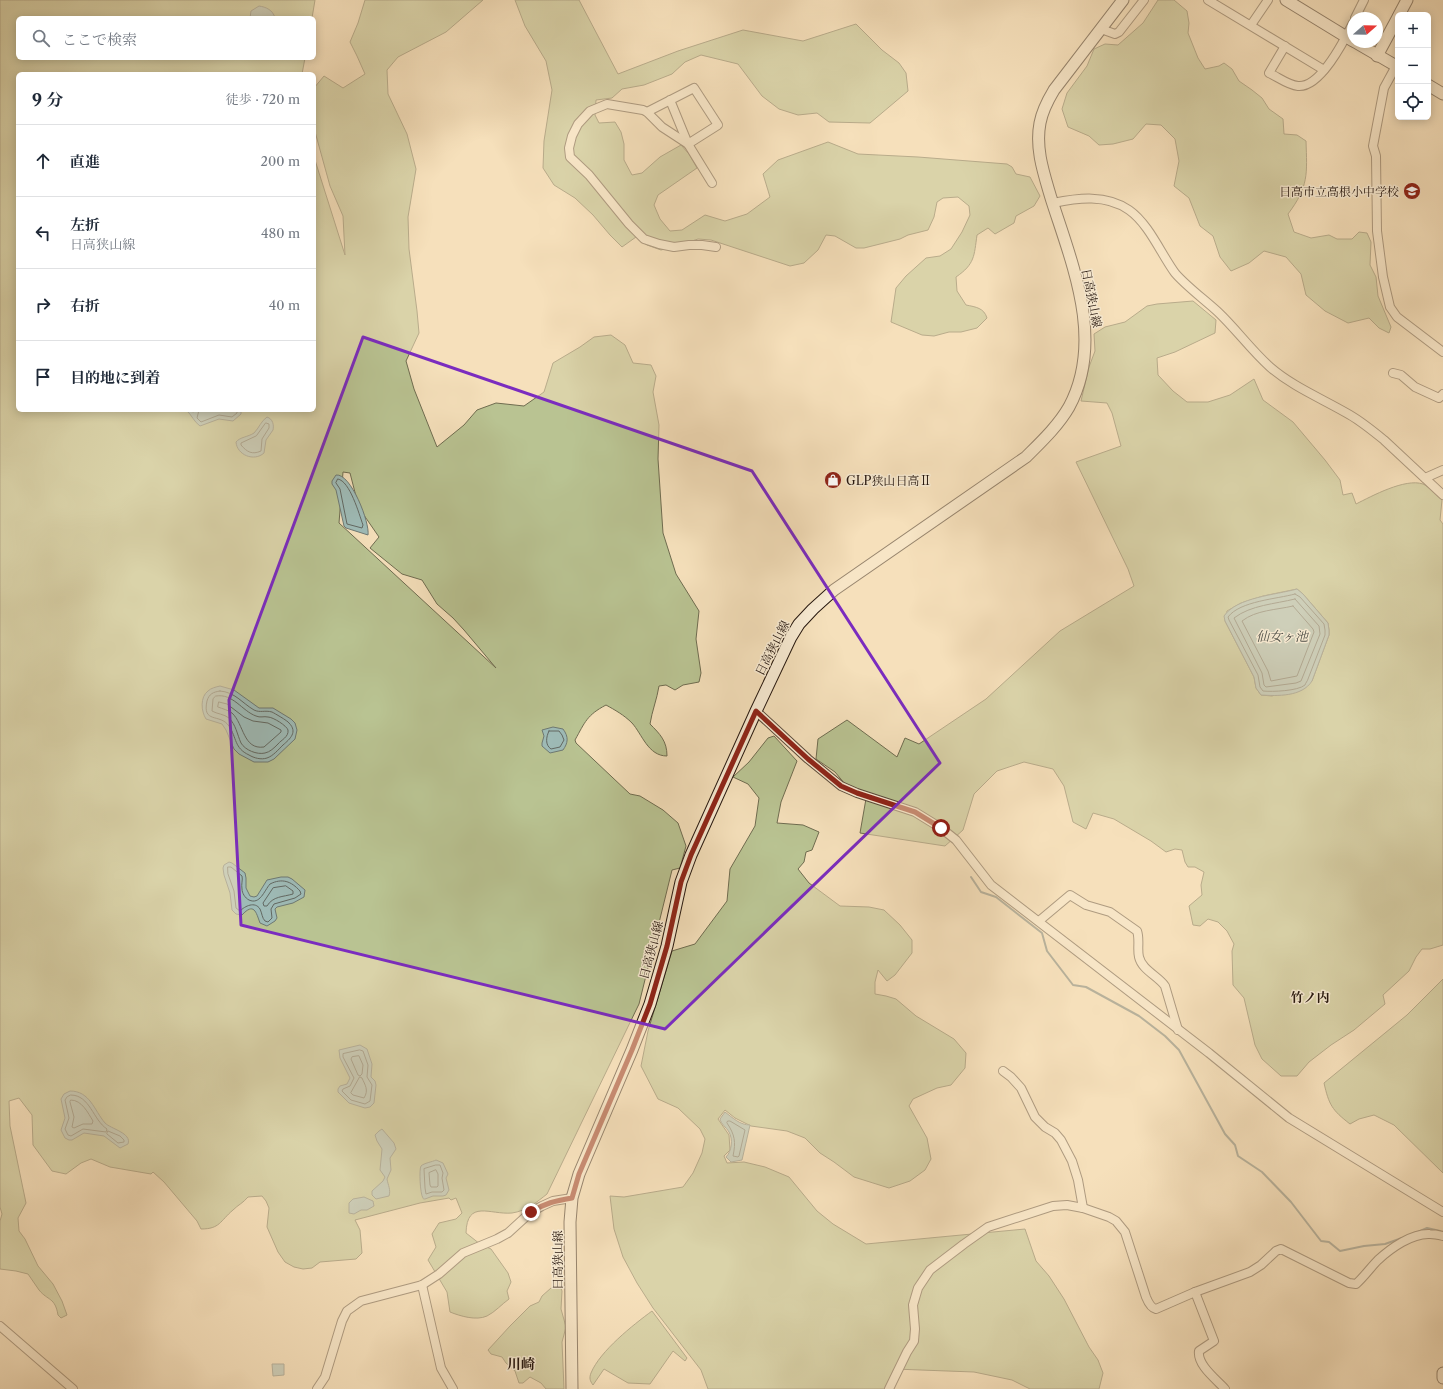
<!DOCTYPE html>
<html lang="ja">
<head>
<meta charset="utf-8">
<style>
  :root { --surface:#fff; --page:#f2f2f3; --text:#1f2937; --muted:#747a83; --line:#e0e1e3 }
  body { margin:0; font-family:"Libre Caslon Text","Noto Serif JP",serif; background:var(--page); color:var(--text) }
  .controls { position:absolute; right:12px; top:12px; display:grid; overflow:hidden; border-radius:6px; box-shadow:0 2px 10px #0003 }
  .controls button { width:36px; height:36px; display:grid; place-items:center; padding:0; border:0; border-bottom:1px solid var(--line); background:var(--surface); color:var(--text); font:20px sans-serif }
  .compass { position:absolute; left:1347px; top:12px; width:36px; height:36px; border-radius:50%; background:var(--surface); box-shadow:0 2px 10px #0003; rotate:70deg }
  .stop { position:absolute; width:12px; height:12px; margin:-9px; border:3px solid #8f2418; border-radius:50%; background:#fff }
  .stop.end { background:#8f2418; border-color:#fff; box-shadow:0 1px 4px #0008 }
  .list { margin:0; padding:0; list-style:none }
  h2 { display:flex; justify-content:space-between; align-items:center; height:52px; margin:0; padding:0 16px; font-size:17px }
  h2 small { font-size:13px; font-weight:400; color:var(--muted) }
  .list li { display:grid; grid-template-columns:26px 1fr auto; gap:12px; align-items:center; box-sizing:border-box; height:72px; padding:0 16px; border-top:1px solid var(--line) }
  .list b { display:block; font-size:15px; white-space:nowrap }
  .list p { margin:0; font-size:13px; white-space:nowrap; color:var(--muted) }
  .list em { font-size:13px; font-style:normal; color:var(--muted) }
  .icon { flex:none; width:22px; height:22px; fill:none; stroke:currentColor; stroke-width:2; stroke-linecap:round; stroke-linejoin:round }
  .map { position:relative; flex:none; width:1443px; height:1389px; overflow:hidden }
  .search { position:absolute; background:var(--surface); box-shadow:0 2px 10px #0003; left:16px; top:16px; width:300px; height:44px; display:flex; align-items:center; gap:10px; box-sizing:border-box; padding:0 14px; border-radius:6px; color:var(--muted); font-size:15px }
  .panel { position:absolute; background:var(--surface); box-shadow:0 2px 10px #0003; left:16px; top:72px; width:300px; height:340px; border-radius:6px }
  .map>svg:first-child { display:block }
</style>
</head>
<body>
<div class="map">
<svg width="1443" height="1389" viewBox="0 0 1443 1389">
  <rect width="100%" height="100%" fill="#f5e0bb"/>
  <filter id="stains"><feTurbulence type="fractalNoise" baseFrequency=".005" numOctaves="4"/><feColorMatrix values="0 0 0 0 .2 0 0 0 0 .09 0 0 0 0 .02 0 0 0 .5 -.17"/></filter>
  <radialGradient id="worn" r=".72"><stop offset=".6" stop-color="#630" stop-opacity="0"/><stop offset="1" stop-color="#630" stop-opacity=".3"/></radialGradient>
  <g fill="#b9c392" stroke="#6f6c50" fill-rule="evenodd">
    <path d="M0 0H315L312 18H18V58H305L302 74H18V410H314V157L345 255 343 216 330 186 314 128V88L324 76 343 88 365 74 357 56 350 42 358 23 365 0H483L446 32 398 57 387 70 388 94 407 134 416 169 408 217 409 249 417 311 419 333 406 361 414 389 437 447 464 425 477 410 496 403 524 406 544 392 553 363 580 347 594 337 611 335 625 345 633 363 651 365 656 376 653 392 659 425 658 459 663 533 676 574 699 611 696 639 701 673 699 682 683 685 675 690 666 685 659 686C657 699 652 711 650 724 660 734 667 741 667 756 648 756 642 734 632 723 624 715 615 710 606 705 587 715 585 722 575 740L576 743 630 794 640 796 663 810 678 823 686 846 680 868 672 870 639 1004 547 1194C537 1202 526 1211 512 1213 490 1215 467 1199 466 1233L480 1244 491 1249 508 1273 511 1282 507 1291 509 1299C502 1304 495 1312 487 1316 476 1321 460 1316 450 1312L447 1292 428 1260 436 1247 432 1234 439 1223 456 1219 462 1213 456 1198 451 1200 449 1198 420 1203 355 1220 360 1230 362 1253 356 1259 320 1262 312 1268 303 1269 294 1267 285 1262 278 1252 267 1227 269 1208 266 1201 262 1196 248 1197C243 1203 238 1205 233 1210 220 1221 220 1229 201 1229L197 1221 164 1182 153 1172 151 1174 110 1167 91 1159 81 1163 66 1174 52 1171 33 1145 32 1115 19 1098 9 1101 10 1126 26 1203 18 1218 19 1231 25 1239 38 1266 53 1284 62 1301 67 1315 61 1318 58 1315C55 1297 48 1301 39 1290 35 1285 32 1279 28 1274L16 1271 0 1269V1221L2 1214 0 1207ZM343 472 350 473 359 508 379 537 370 548 402 574 422 580 437 604 453 618 464 630 496 668 339 523Z"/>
    <path d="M515 0H579L618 74 678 51 743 30 803 41 856 24 882 50 899 63 906 73 908 91 870 123 829 122 817 113 798 115 779 109 762 96 738 64 701 55 685 62 672 74 644 85 622 89 612 98 596 100 595 115 599 123 615 122 621 132 624 144V160L632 175 642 173 660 157 681 145 689 154 697 168 658 195 654 205 660 219 670 231 682 230 705 215 725 221 747 214 770 197 763 174 778 160 828 142 858 154 918 157 1007 164 1012 167 1016 174 1030 177 1040 196 1034 206 1016 216 1014 223 995 234 988 228 977 235C974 256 975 264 956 277L957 291 966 305C976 307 984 308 987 318L977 328 961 332H949L934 336 922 335 891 322 896 288 906 276 926 258 940 256 951 249 962 232 970 215 969 206 958 197 943 198 937 202 934 217 928 230 908 235 900 239 864 248H856L835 236 826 235 818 250 804 263 790 266 711 240 698 239 683 244 661 250 647 245 636 237 622 247 610 235 593 215 575 198 554 185 543 168 544 141 552 90 546 61 525 26Z"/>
    <path d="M1158 0H1174L1187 11 1189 23 1188 33 1198 58 1205 69 1219 66 1224 63 1232 69 1239 81 1252 90 1262 98 1269 109 1283 119 1284 134 1297 135 1306 141C1307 174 1309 186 1288 214L1294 232 1311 238 1329 235 1337 239H1352L1359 232 1367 233 1371 242 1370 265 1376 277 1378 296 1391 327 1389 333 1379 328 1369 318 1348 323 1325 311 1306 295 1301 274 1286 257 1264 251 1249 263 1231 271 1220 257 1213 236 1200 226 1189 198 1174 186 1179 161 1175 139 1161 125 1146 124 1133 139 1113 144 1099 145 1089 136 1068 127 1062 109 1067 93 1087 66 1094 49 1105 44 1118 45 1143 23Z"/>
    <path d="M1193 301 1216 320 1215 333 1175 352 1157 358 1158 375 1173 391 1187 402H1208L1230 395 1254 379 1263 400 1293 422 1325 460 1340 480 1343 495 1352 493 1356 504C1372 496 1405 478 1423 484 1428 486 1438 496 1442 500L1440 520 1443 524V945L1430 949H1422L1416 957 1409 971 1383 995 1385 1004 1354 1030 1331 1045 1309 1062 1297 1076H1281L1262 1059 1255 1045 1244 998 1233 985 1232 951 1234 944 1227 931 1218 922 1208 919 1200 926 1193 925 1189 906 1202 895 1201 885 1204 872 1195 867H1188L1185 862 1182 850 1175 849 1166 852 1151 841 1114 819 1093 813 1086 829 1073 822 1064 786 1053 769 1024 762 997 771 974 794 963 830 945 846 860 833 867 793 845 784 835 772 816 759 818 739 847 720 897 757 905 738 919 744 986 699 1060 631 1134 586 1128 569 1076 462 1121 446 1112 413 1107 403 1081 401 1089 367 1095 351 1094 334 1105 327 1125 322 1147 306 1157 304ZM1297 589 1303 594 1328 623 1329 630V635L1312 681 1272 696 1261 695 1256 688 1254 677 1225 621 1227 611 1241 603 1263 596Z"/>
    <polygon points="774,736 797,761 781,802 777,823 803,825 819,832 812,850 806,852 804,862 798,869 809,883 840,906 869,907 884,910 900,925 912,940 912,953 895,975 887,981 878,970 875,982 875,994 886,996 896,999 916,1016 954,1039 966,1053 965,1068 951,1085 937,1088 913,1099 909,1106 927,1138 931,1159 925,1170 910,1181 889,1188 854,1177 834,1162 820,1153 805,1138 787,1131 751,1126 735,1118 725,1110 718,1119 729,1135 730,1150 724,1156 727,1163 744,1162 765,1167 789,1177 817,1211 833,1224 866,1244 1025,1229 1036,1261 1049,1276 1064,1299 1089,1347 1098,1360 1103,1373 1099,1389 1030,1389 1012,1380 974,1372 894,1369 885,1389 708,1389 701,1370 653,1308 637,1283 623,1257 614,1229 610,1196 624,1197 683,1187 693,1173 702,1153 705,1139 700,1129 678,1108 658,1099 641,1066 648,1031 672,951 695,944 727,901 730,869 755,826 759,798 748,784 733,777 749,762 768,738"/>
    <path d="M1443 979V1173L1394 1125 1374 1115 1359 1119 1350 1124C1332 1110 1329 1105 1324 1083L1407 1015Z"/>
    <polygon points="560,1286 562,1291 561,1309 566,1327 562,1342 564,1389 546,1389 541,1383 530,1377 523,1383 519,1383 515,1371 506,1363 502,1357 491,1354 488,1350 510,1326 530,1306 539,1302 542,1296 551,1288"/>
    <path d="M652 1311 687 1358 685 1361 673 1351 650 1384 628 1383 604 1369 593 1385C590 1381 589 1378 591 1373 600 1351 633 1325 652 1311Z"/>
  </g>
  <g fill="#9ebbb7" stroke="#6e7973">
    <path d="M259 6C266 7 273 10 275 18H250L251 11Z"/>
    <path d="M186 410H190L193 412 197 410H241V414L233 421 219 419 200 426C194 422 192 415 186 410Z"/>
    <path d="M267 417C273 419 274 425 273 430L266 440 264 453C254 462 237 455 236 442 240 437 248 437 254 433 259 428 261 421 267 417Z"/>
    <path d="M336 475C351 473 370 523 368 535L346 528 344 526 336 490 332 484V481Z"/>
    <path d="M1297 589 1303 594 1328 623 1329 630V635L1312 681C1302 697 1277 696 1261 695L1256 688 1254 677 1225 621 1224 616C1237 597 1276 595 1297 589Z"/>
    <path d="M220 686 234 690 259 708H273L291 719 295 723 297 730 295 739 274 759 268 762H254L239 754 234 749 226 730 222 724 206 719C201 711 200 697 208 691 211 688 216 687 220 686Z"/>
    <path d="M553 727 563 729C569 737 568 743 563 750L550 753 542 746V743L544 736 542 730Z"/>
    <path d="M229 862 232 863 245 873 246 878V888L250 896 254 897 257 896 267 880 281 877H288L292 879 305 890 304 897 293 903 277 907 275 909 277 918 275 921 267 926 260 923C256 912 254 902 242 915L236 914 232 910 230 893 224 875 223 868 224 865Z"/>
    <polygon points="360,1045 367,1049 372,1064 371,1077 375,1081 376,1085 374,1103 370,1107 365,1108 349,1103 338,1092 338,1089 340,1086 347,1084 350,1078 340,1058 339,1050"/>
    <path d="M70 1091C90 1091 94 1110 105 1123 111 1129 132 1133 128 1144L120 1148 104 1136 84 1133 72 1140H69L65 1138 61 1130 65 1118 61 1099 64 1094Z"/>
    <path d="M725 1112C733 1118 740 1125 750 1125L742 1160 731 1162 726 1157C732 1151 733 1139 729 1132 726 1127 721 1124 720 1119Z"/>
    <path d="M382 1129 394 1143 396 1149 390 1158 391 1170 387 1179C388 1185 391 1190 389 1196L376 1199 372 1195V1191L383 1181 385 1177 380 1170 382 1149 377 1141 375 1135 379 1131Z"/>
    <path d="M436 1160 443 1163 448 1174 446 1178 449 1190 446 1195 443 1196H433L425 1199C424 1199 423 1199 423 1198 420 1194 419 1169 421 1166 424 1163 432 1162 436 1160Z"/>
    <polygon points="364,1197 373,1201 374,1206 367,1210 361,1210 354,1214 349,1213 349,1203 353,1199"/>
    <polygon points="272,1364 284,1364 284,1375 273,1376"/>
  </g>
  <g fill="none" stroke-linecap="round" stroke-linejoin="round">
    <g stroke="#626862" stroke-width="1">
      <polyline points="199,410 197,418 201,422 219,415 232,417 237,413 237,410"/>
      <path d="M266 423 269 424V428L262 439 261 451C252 455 247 452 241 445V443L256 436Z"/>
      <path d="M338 479C350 481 359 514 363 525L362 528 347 524 340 489 336 483Z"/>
      <path d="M1295 594 1300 597 1324 624 1325 630V635L1308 679C1308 680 1305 684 1305 685 1298 691 1272 692 1263 691L1260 687 1258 675 1229 620 1228 617C1240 601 1277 599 1295 594Z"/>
      <path d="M1295 599 1319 626 1320 634 1301 681 1296 683 1266 687 1264 685 1262 673 1234 618C1251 605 1275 604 1295 599Z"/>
      <path d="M1293 606 1313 629 1314 632 1297 676 1271 681 1268 671 1242 621C1256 610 1276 610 1293 606Z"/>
      <path d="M220 691C235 692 242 703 254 710 260 713 265 710 272 712 274 713 288 721 289 723 298 732 290 739 283 745 278 750 273 756 267 758 261 760 254 758 249 755 234 748 237 738 229 726 220 713 202 724 207 701 209 694 213 692 220 691Z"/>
      <path d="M216 696C233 693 242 711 256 716 260 718 264 716 268 717 273 717 287 726 288 730 289 737 281 740 278 744 274 748 270 752 265 753 257 755 245 750 241 743 237 734 236 725 229 718 224 714 217 714 212 711L213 699Z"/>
      <path d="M219 702 227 704 244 717 253 721 268 723 281 730V732L264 747C243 750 244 724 232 713 228 710 223 709 218 707Z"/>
      <path d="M549 731H559L562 735 564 740 560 747 551 749C545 745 546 737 549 731Z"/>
      <path d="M228 867H231L242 876C243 880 241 884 242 889 242 893 245 898 249 900 260 905 264 891 270 884 282 878 291 881 300 891L301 894 295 898 274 904 271 909 272 918 268 922 265 921C262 918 262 913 260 909 255 901 245 906 240 911L236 908 234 891 228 874Z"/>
      <path d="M286 886 293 891V894C283 897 273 896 267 906H264L263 903 273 888Z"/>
      <polygon points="360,1050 363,1051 368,1065 367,1077 372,1085 370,1101 365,1104 351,1100 342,1091 343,1089 350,1086 354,1078 343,1057 343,1054"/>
      <polygon points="359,1056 363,1065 362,1074 360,1076 358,1075 351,1059 352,1057"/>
      <path d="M360 1077 362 1078C365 1085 369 1090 364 1098L353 1095 351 1093Z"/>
      <path d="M71 1095C90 1095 93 1120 107 1129L106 1132 83 1129 71 1136 68 1135 65 1129 69 1118 65 1100 67 1097Z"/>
      <path d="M71 1100C82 1100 88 1113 93 1121L92 1124H83L74 1128 72 1127 74 1117 70 1102Z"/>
      <path d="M728 1121H730L745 1130 739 1156 738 1157 733 1156C736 1142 735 1135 727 1123Z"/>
      <polygon points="108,1131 120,1136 124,1140 124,1142 118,1143 107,1134"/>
      <polygon points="436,1165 440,1165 443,1173 442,1178 444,1190 442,1192 432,1192 426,1194 425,1188 424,1169"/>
      <polygon points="436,1170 438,1174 438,1186 437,1187 431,1187 430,1185 429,1173"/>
    </g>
    <g stroke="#6e7973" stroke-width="2">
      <polyline points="971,877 981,892 996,897 1042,933 1047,951 1073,985 1086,987 1139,1016 1165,1036 1179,1050 1225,1134 1235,1145 1238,1156 1262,1172 1291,1202 1321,1241 1329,1242 1340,1251 1364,1246 1385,1244 1402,1238"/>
      <polyline points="1418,1232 1427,1228 1440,1231"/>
    </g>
    <g stroke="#594839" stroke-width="10">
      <g id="street">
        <polyline points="1208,0 1324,70"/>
        <polyline points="1355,18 1364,0"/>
        <polyline points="1251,25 1268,0"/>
        <polyline points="1101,29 1115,34 1119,32 1144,0"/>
        <path d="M1285 46 1269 73C1278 77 1288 85 1298 86 1320 88 1344 41 1353 23"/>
        <polyline points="1396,66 1384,88 1373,146 1376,156 1377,231 1383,277 1390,307 1397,317 1443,352"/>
        <polyline points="647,112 694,88 718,125 688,144 670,100"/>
        <polyline points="712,183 688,144 662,127 647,112 643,110 607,104 590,111 578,124 572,136 569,148 570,157 589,175 629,224 644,239 659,244 674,247 689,245 702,245 716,247"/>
        <path d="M1053 203C1078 198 1106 194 1129 210 1149 224 1161 254 1175 273 1186 286 1205 300 1218 312 1236 329 1251 350 1270 367 1293 387 1323 399 1350 415 1362 422 1373 431 1384 440L1443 495"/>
        <polyline points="1393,373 1401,375 1415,387 1439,398 1443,394"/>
        <polyline points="1425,478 1443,470"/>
        <polyline points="756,711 808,759 841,786 857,793 915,812 941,828 956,840 991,885 1209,1053 1289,1118 1443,1212"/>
        <path d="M1039 921 1070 895 1086 905 1110 912 1137 931C1140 939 1137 949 1139 957 1142 970 1158 976 1165 986L1178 1030"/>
        <polyline points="1003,1071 1011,1077 1021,1088 1035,1117 1045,1127 1055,1133 1061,1140 1072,1161 1078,1180 1083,1208"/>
        <polyline points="422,1285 441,1368 453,1389"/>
        <path d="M1195 1292 1214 1341 1199 1351C1197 1365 1216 1379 1225 1389"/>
        <polyline points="0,1326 73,1389"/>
        <polyline points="317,1389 325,1377 342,1321 347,1311 361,1301 422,1285 439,1274 463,1253 497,1239 508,1233 531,1212 542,1206 553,1201 572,1198"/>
        <path d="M889 1389 907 1352 914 1341 915 1329 913 1305 918 1288 930 1270 964 1244 988 1227 1053 1206 1067 1205 1083 1208 1109 1217 1116 1221 1125 1232 1146 1297C1148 1302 1151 1308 1156 1309L1195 1292 1250 1272 1261 1265 1276 1251 1281 1249 1349 1283 1356 1284C1364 1277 1370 1268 1378 1260 1391 1248 1412 1233 1430 1234 1435 1234 1439 1235 1443 1236"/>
      </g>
    </g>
    <g stroke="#25160e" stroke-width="13">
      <g id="secondary">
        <polyline points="1286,0 1353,41"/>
        <polyline points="1399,15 1407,0"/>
        <polyline points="1355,42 1398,67"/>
        <polyline points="1377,56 1398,17"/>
        <polyline points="1428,85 1443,94"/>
        <polyline points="1443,1373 1443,1378"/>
        <path d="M572 1389 570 1222 572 1198 579 1174 632 1050 650 1004 667 946 681 882 691 855 756 711 791 637 799 624 813 609 834 590 1026 457C1041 442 1058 426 1069 407 1105 340 1072 264 1051 198 1044 174 1035 149 1040 123 1042 112 1048 100 1054 90L1123 0"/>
      </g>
    </g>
    <use href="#street" stroke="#f8ebd3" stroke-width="8"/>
    <use href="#secondary" stroke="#f8ebd3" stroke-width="11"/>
  </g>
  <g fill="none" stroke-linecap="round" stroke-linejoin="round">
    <path stroke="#8f2418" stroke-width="5" d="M531 1212C545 1203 555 1201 572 1198L579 1174 632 1050 650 1004 667 946 681 882 691 855 756 711 808 759 841 786 857 793 915 812 941 828"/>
  </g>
  <path d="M0 0H1443V1389H0ZM363 337 752 471 940 763 665 1029 241 925 229 700Z" fill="#f5e0bb" fill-opacity=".55" fill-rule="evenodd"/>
  <path fill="none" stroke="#7b2cbf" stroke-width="3" stroke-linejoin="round" d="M363 337 752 471 940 763 665 1029 241 925 229 700Z"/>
  <defs>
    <g id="school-disc" transform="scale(0.9)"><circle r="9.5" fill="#8f2418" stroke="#f8ebd3"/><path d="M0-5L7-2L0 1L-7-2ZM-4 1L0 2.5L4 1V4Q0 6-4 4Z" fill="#fff"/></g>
    <g id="shop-disc" transform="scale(0.9)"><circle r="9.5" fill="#8f2418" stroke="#f8ebd3"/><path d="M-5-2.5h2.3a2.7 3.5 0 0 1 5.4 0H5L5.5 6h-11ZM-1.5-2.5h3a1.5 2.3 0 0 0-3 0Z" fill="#fff"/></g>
  </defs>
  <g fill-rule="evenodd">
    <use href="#school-disc" x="1412" y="191"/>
    <use href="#shop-disc" x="833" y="480"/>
  </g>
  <g text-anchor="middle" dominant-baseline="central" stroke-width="3" stroke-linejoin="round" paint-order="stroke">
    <g font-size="12" fill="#25160e" stroke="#f8ebd3" text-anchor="end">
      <text x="1399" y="191">日高市立高根小中学校</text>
      <text x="846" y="480" text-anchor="start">GLP狭山日高Ⅱ</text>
    </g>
    <g font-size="12" fill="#25160e" stroke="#f8ebd3">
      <text transform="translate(1092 298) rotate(79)">日高狭山線</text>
      <text transform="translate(772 648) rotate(-63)">日高狭山線</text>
      <text transform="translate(651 950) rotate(-75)">日高狭山線</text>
      <text transform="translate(557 1260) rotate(-90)">日高狭山線</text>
    </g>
    <g font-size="13" font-style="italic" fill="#4f5049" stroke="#f8ebd3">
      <text x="1282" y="636">仙女ヶ池</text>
    </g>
    <g font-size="13" font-weight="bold" fill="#25160e" stroke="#f8ebd3">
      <text x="1310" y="997">竹ノ内</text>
    </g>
    <g font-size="14" font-weight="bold" fill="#25160e" stroke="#f8ebd3">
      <text x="521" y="1364">川崎</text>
    </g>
  </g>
  <rect width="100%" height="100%" filter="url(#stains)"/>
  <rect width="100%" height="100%" fill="url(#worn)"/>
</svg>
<div class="controls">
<button>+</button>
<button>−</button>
<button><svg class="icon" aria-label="locate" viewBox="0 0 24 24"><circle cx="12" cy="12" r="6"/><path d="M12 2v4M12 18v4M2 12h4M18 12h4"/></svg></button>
</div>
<svg class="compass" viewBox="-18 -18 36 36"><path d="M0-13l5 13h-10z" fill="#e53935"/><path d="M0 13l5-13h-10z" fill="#747a83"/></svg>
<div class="stop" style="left:941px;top:828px"></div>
<div class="stop end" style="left:531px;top:1212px"></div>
<div class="search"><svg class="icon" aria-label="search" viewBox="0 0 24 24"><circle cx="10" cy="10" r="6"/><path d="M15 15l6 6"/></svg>ここで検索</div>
<section class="panel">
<h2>9 分<small>徒歩 · 720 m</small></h2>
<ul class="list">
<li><svg class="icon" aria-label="ahead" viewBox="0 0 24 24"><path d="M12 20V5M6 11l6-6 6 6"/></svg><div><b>直進</b></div><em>200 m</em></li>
<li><svg class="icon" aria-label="left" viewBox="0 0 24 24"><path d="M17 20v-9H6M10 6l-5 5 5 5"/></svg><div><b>左折</b><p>日高狭山線</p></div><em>480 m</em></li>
<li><svg class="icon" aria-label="right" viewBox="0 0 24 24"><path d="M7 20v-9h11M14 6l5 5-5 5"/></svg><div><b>右折</b></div><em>40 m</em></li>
<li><svg class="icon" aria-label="arrive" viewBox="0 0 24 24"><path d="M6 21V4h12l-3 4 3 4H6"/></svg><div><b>目的地に到着</b></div></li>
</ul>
</section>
</div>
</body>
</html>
